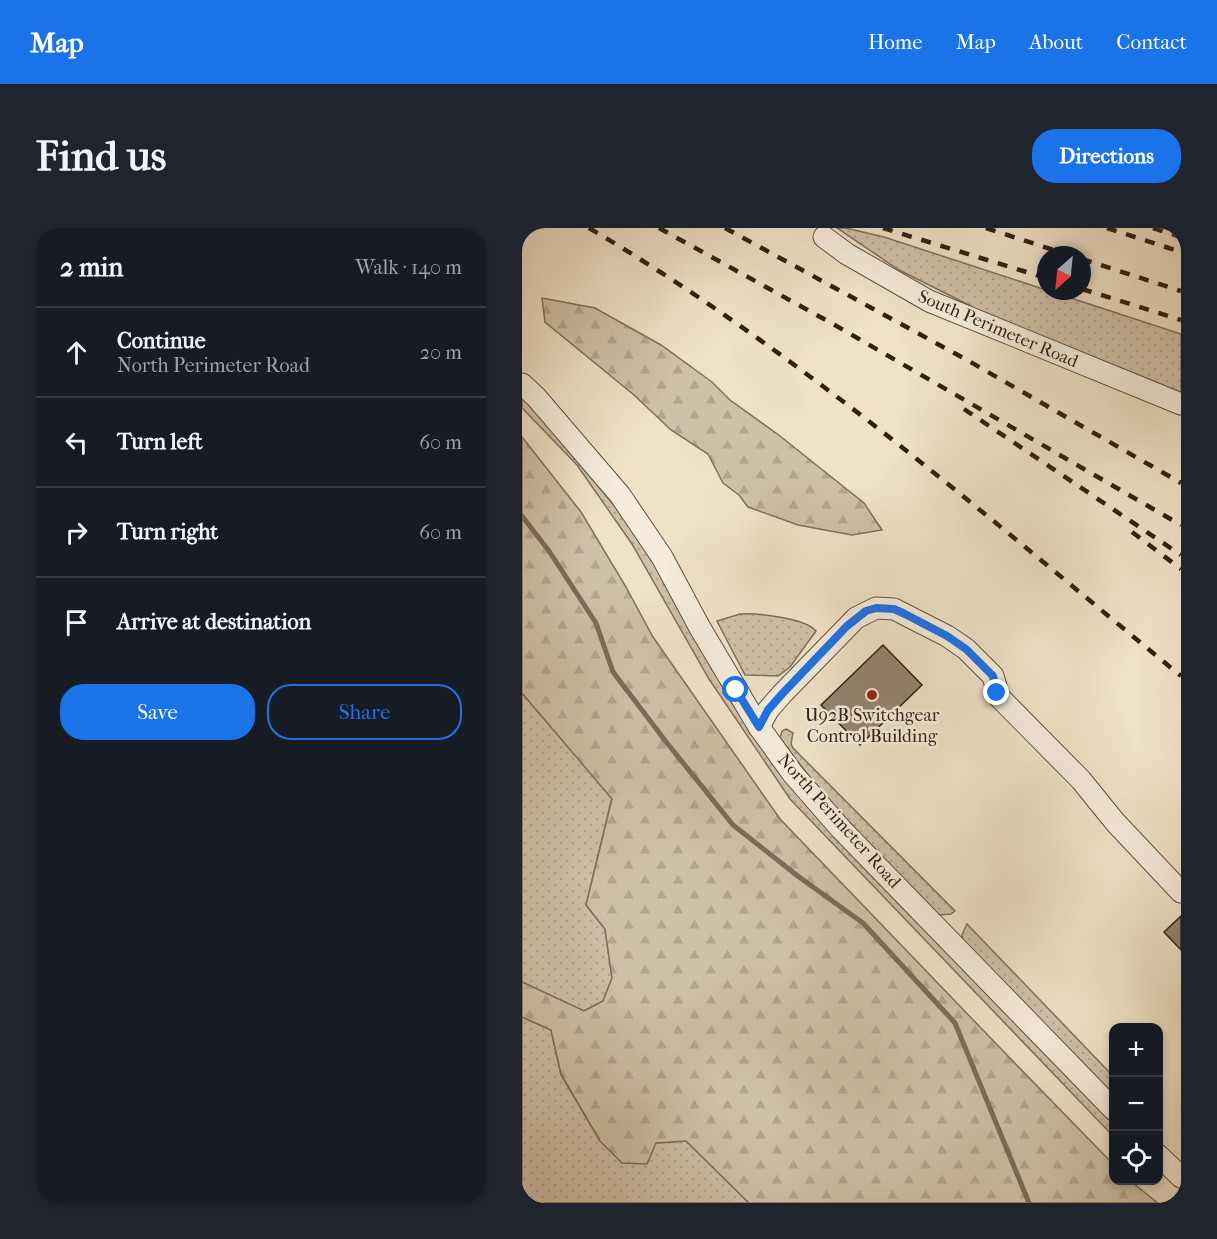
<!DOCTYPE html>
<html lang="en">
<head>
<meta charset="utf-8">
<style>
  :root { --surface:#171b24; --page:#20242c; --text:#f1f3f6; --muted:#9ea1a6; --line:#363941; --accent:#1a73e8 }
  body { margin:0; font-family:"IM FELL French Canon",serif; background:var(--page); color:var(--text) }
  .controls { position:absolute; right:18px; bottom:18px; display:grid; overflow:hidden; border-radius:12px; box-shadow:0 3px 9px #0003 }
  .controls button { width:54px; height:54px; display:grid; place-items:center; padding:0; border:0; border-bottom:2px solid var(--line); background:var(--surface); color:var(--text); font:30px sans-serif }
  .compass { position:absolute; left:515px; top:18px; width:54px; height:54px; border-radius:50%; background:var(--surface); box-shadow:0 3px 9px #0003; rotate:207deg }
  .stop { position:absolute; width:18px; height:18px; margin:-14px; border:4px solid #1a73e8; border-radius:50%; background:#fff }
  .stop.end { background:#1a73e8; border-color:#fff; box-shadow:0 2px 6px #0008 }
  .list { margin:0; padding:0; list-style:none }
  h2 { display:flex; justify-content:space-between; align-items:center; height:78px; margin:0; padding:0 24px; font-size:26px }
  h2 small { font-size:20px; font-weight:400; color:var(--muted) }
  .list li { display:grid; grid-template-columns:39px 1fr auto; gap:18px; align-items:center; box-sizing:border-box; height:90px; padding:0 24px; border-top:2px solid var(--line) }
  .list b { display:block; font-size:22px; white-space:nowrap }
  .list p { margin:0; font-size:20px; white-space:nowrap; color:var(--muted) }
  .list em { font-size:20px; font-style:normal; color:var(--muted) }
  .actions { display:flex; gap:12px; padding:18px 24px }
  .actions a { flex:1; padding:14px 0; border:2px solid var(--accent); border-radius:24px; text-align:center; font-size:21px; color:var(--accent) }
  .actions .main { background:var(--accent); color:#fff }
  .icon { flex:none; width:33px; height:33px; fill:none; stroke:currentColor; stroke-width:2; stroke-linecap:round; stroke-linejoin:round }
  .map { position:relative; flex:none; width:659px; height:975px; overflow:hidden; border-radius:24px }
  header { display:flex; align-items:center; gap:36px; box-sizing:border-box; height:84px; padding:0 30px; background:var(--accent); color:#fff }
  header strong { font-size:28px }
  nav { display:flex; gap:33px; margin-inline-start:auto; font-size:21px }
  .intro { display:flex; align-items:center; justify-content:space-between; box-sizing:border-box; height:144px; padding:0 36px }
  h1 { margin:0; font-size:42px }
  .button { padding:15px 27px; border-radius:24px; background:var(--accent); color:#fff; font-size:21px; font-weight:700 }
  main { display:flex; gap:36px; padding:0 36px }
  aside { flex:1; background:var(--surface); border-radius:24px; box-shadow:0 3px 9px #0003 }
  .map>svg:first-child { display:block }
</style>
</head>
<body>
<header>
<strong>Map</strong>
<nav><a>Home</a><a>Map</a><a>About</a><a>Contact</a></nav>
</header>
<div class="intro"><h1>Find us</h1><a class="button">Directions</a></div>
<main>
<aside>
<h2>2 min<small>Walk · 140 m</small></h2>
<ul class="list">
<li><svg class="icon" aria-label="ahead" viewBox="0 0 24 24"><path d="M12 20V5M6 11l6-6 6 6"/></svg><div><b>Continue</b><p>North Perimeter Road</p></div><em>20 m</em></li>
<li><svg class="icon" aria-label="left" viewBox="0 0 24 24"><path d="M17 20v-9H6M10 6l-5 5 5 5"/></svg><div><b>Turn left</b></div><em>60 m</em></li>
<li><svg class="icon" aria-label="right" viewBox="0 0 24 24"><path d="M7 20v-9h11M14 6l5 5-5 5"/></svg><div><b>Turn right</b></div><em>60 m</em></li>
<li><svg class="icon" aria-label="arrive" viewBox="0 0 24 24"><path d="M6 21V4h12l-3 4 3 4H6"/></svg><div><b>Arrive at destination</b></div></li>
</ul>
<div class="actions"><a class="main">Save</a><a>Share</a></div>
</aside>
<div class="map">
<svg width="659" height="975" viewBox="0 0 659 975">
  <defs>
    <pattern id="grass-dots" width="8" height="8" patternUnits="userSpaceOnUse" patternTransform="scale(1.5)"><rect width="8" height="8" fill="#d0c0a8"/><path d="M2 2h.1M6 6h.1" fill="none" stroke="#b3a590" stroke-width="1.8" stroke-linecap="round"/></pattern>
    <pattern id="forest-firs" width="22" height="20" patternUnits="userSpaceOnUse" patternTransform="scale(1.5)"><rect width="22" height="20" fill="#d0c0a8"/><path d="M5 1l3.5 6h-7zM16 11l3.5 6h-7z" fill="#b3a590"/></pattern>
  </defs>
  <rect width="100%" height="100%" fill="#f0e1c7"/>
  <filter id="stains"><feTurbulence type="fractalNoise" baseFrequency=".00333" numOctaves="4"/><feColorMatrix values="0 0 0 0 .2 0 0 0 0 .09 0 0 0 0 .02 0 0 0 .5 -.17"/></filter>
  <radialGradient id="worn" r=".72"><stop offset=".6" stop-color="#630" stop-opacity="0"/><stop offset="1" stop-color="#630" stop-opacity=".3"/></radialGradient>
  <g fill="url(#grass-dots)" stroke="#816f5c" stroke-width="1.5">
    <polygon points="315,0 324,0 362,9 659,106 659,167 448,82 449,78 377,42"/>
    <polygon points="0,170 20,189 98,285 127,327 210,475 247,528 591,895 591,908 268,571 187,451 110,316 55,237 0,180"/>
    <path d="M218 386C235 385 283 390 294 403L268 439 256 448 223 447 195 393Z"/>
    <polygon points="0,465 90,570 64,677 83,701 90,750 81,773 62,783 0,754"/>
    <path d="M264 501 271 505 269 516 271 520 433 683 429 686 417 687C361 630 304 574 258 510L260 503Z"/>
    <polygon points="445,696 591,848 591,868 441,712 440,707"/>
    <polygon points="0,789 29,802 39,847 78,913 134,915 164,913 227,975 0,975"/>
  </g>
  <g fill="url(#forest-firs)" stroke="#816f5c" stroke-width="1.5">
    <polygon points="20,70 73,80 139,117 190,154 208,172 258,208 342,275 360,302 330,307 276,297 226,279 217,267 201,255 186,226 149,202 112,167 23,94"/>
    <polygon points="0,209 59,284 104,359 131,409 258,591 483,825 591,936 592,952 608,953 636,975 227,975 164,913 134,915 125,936 100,935 78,913 39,846 29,802 0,789 0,754 62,783 81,773 90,750 83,701 64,677 90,571 0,465"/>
  </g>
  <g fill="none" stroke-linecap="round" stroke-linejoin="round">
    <polyline stroke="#7d6b59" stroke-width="5" points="0,288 27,323 74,395 91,444 145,515 211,597 277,649 341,695 433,795 507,975"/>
  </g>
  <g fill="#958370" stroke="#321e11" stroke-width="1.5">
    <polygon points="361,417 400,457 338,517 299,477"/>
    <polygon points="659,688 659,722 642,704"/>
  </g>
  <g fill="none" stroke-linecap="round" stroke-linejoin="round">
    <g stroke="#624f3e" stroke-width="23">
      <g id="minor">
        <polyline points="302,9 325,26 407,73 659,176"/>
        <polyline points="0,156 14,169 98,267 140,329 178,400 237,499 271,546 319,601 592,882"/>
        <polyline points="237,499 246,482 260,466 334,390 354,380 372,381 425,408 444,421 471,448 477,469 559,552 593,594 659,664"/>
        <polyline points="636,927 659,949"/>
      </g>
    </g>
    <use href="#minor" stroke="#f5ecdb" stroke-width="21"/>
    <g stroke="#321e11" stroke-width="4.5" stroke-dasharray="10 10" stroke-linecap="butt">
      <path d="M67 0C279 125 469 292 659 448"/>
      <polyline points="137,0 311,96 659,297"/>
      <polyline points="203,0 445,132 659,255"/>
      <polyline points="361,0 524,50"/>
      <polyline points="464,0 547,27"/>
      <polyline points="585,0 659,24"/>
      <polyline points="631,0 659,9"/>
      <polyline points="560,31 659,63"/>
      <polyline points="560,61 659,92"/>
      <polyline points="442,181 659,327"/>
      <polyline points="610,304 659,341"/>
    </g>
  </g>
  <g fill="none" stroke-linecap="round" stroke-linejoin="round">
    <polyline stroke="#1a73e8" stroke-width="8" points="214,462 237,499 246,482 260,466 325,398 344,383 354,380 372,381 383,386 425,408 444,421 471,448 475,465"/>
  </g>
  <circle fill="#8f2418" stroke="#f5ecdb" stroke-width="2" cx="350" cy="467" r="6"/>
  <g text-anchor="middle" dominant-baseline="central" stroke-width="5" stroke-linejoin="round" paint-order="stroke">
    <g font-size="18" fill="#321e11" stroke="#f5ecdb">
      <text transform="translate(476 101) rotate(23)">South Perimeter Road</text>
      <text transform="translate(317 593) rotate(48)">North Perimeter Road</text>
    </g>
    <g font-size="18" fill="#321e11" stroke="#f5ecdb">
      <text x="350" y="487">U92B Switchgear<tspan x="350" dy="21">Control Building</tspan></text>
    </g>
  </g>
  <rect width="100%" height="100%" filter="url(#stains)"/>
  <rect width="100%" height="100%" fill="url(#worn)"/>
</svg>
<div class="controls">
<button>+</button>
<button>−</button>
<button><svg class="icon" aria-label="locate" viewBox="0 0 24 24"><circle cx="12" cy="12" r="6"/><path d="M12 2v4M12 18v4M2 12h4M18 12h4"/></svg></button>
</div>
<svg class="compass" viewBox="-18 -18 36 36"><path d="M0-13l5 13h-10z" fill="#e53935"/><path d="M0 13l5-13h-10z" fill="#9ea1a6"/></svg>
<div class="stop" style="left:214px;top:462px"></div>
<div class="stop end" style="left:475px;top:465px"></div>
</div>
</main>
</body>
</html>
